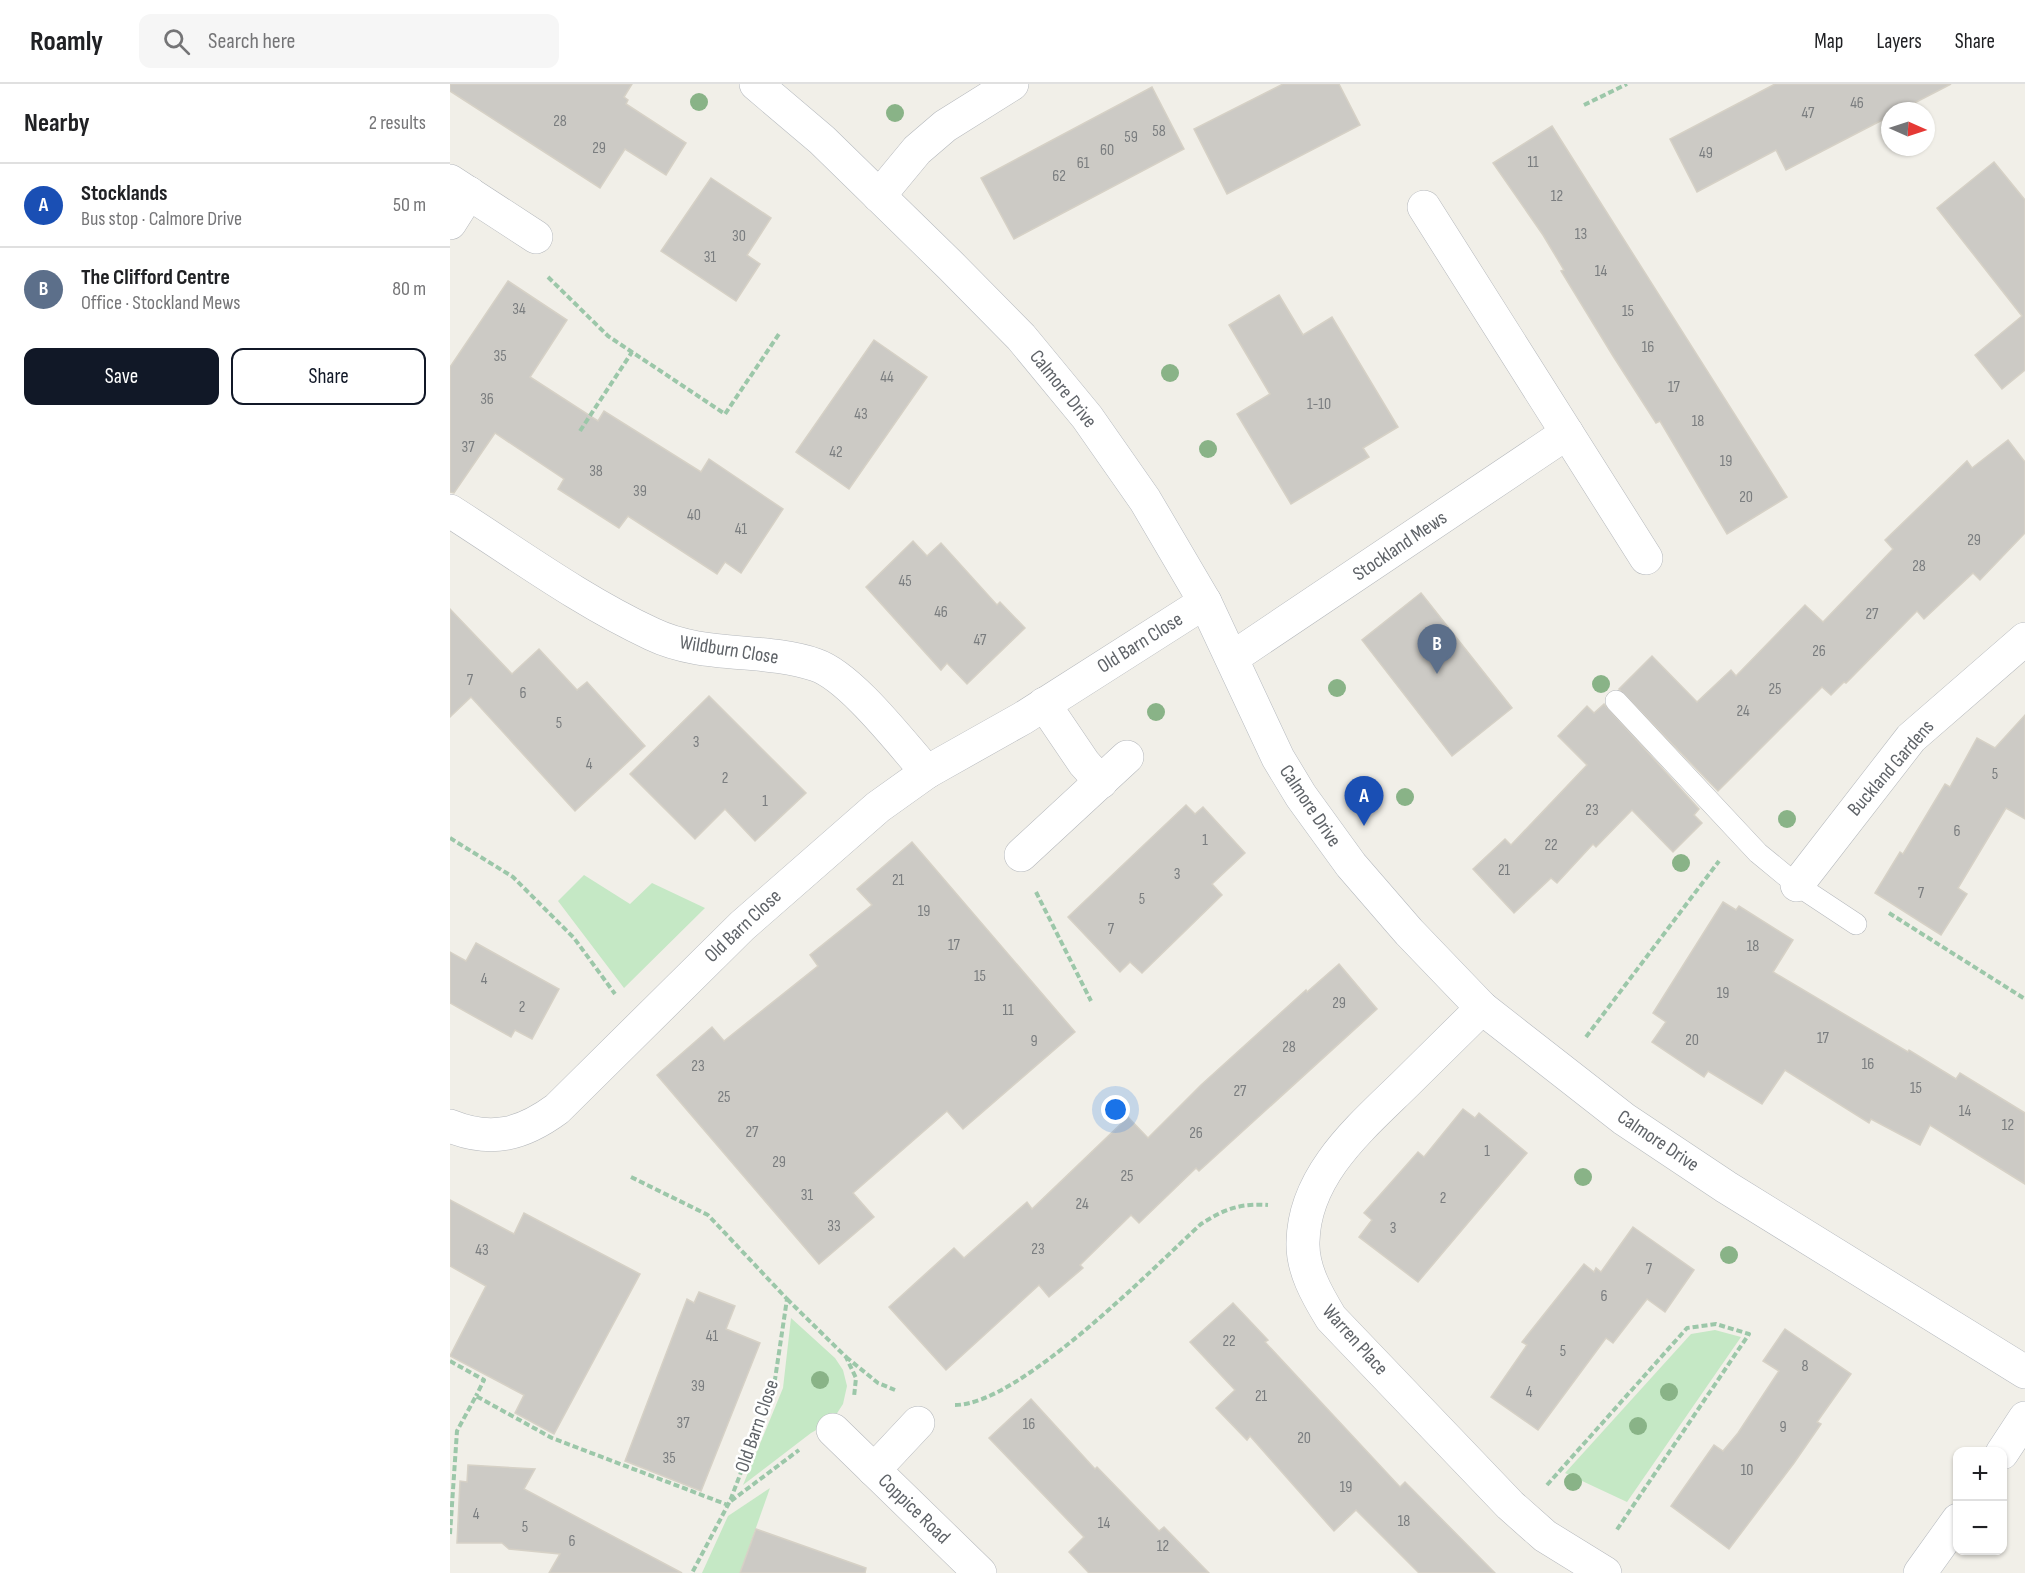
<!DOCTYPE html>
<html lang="en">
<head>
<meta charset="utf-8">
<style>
  :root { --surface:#fff; --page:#f6f6f6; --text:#202124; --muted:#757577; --line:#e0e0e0; --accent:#111827 }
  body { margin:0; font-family:"Sofia Sans Condensed",sans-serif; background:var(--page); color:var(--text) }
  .controls { position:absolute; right:18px; bottom:18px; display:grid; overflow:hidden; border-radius:12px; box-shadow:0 2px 4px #0004 }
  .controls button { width:54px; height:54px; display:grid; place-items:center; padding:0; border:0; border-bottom:2px solid var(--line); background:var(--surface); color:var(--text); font:30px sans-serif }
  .compass { position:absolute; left:1431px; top:18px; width:54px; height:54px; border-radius:50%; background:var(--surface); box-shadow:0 2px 4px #0004; rotate:93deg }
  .you { position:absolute; left:666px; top:1026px; width:21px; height:21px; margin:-15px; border:4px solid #fff; border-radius:50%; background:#1a73e8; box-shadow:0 0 0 9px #1a73e833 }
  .badge { display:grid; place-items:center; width:39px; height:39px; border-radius:50%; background:var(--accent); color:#fff; font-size:20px; font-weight:700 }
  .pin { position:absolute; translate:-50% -50px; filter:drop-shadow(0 2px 3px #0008) }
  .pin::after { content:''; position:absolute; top:32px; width:21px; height:18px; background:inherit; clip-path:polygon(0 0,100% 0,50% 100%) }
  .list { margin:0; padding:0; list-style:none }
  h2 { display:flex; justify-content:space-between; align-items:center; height:78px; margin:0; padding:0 24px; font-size:26px }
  h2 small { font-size:20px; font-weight:400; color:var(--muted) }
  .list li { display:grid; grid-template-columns:39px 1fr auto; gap:18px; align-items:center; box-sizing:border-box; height:84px; padding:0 24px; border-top:2px solid var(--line) }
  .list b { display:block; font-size:22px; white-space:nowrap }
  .list p { margin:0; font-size:20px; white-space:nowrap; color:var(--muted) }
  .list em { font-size:20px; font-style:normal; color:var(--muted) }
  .actions { display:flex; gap:12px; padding:18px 24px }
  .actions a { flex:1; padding:14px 0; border:2px solid var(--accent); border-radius:12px; text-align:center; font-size:21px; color:var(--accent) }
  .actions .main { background:var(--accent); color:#fff }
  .icon { flex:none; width:33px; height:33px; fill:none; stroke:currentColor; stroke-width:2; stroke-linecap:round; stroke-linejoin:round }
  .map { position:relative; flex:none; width:1575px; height:1489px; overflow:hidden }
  header { display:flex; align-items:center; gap:36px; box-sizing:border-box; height:84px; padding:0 30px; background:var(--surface); border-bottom:2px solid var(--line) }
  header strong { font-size:28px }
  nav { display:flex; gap:33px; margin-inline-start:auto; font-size:21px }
  .search { width:420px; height:54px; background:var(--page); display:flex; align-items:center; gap:15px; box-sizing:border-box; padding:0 21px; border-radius:12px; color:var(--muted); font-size:22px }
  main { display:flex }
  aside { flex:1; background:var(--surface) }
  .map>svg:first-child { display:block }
</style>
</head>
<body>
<header>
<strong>Roamly</strong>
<div class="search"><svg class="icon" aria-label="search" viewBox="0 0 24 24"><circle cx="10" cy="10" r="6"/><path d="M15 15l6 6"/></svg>Search here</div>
<nav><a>Map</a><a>Layers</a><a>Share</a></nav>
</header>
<main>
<aside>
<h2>Nearby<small>2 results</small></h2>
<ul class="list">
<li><span class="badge" style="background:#1a4fb4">A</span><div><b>Stocklands</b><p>Bus stop · Calmore Drive</p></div><em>50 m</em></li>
<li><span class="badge" style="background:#5c6f8a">B</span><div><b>The Clifford Centre</b><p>Office · Stockland Mews</p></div><em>80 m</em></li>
</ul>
<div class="actions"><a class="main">Save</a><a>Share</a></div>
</aside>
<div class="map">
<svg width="1575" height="1489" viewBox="0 0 1575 1489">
  <rect width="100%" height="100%" fill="#f1efe8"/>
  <g fill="#c5e8c5">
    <polygon points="134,791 180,820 202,799 255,824 174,904 108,817"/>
    <polygon points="341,1234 385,1274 393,1286 397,1302 393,1320 382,1337 361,1349 293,1401 333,1304"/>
    <polygon points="1265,1246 1291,1253 1177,1418 1115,1389 1241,1250"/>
    <polygon points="320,1404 290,1489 252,1489 278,1432"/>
  </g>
  <g fill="#cccac5" stroke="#d6d1c6" stroke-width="1.5">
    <polygon points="0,0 182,0 174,13 178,16 176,20 236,59 216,91 175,65 150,104 0,7"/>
    <polygon points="833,0 889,0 910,41 777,110 744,45"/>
    <polygon points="1325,0 1501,0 1449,27 1440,27 1440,32 1336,86 1326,66 1247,108 1220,55"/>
    <polygon points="702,3 734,65 564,155 531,94"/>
    <polygon points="1102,42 1337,413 1277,450 1210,337 1206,339 1163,272 1111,187 1114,186 1093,151 1043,79"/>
    <polygon points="1544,78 1575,116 1575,286 1552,305 1525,271 1572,232 1487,124"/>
    <polygon points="261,94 321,134 297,171 310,180 286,217 211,167"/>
    <polygon points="58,197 117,236 80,293 148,337 154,327 251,388 259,375 333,425 291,489 275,478 267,490 178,432 169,444 108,405 114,395 45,349 4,409 0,408 0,283"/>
    <polygon points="829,211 853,251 882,233 948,343 913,364 919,373 841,420 787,330 820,310 779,241"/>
    <polygon points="424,256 477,293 399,405 346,368"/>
    <polygon points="1558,356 1575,378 1575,449 1530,496 1523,489 1474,535 1467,527 1396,599 1394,598 1381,611 1372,603 1268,707 1169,605 1202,572 1247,618 1281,586 1286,592 1355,521 1373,538 1443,465 1435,456 1517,377 1522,384"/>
    <polygon points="463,457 477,472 491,459 547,521 550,518 575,544 517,600 497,579 491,586 416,503"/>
    <polygon points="971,509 1062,624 1002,672 912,556"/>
    <polygon points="0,525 62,590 89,565 127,606 137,598 195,662 125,727 21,613 0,633"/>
    <polygon points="259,612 356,709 305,757 275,725 245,755 180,690"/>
    <polygon points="1154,620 1249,725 1244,731 1252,739 1223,768 1182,726 1146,763 1143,760 1107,799 1101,794 1064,829 1023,785 1055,755 1061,761 1137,681 1108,652 1137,622 1144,629"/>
    <polygon points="1575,631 1575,735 1556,724 1508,804 1517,810 1491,851 1425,809 1450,768 1453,770 1495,700 1500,703 1527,654 1545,664"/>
    <polygon points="736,721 745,730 753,723 795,769 762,800 772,811 692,889 680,878 670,888 618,833"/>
    <polygon points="462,758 625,948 513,1045 497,1027 403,1109 424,1133 369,1180 207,991 262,943 274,957 368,882 360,871 422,821 407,805"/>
    <polygon points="1273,818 1286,826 1289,822 1343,856 1323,888 1458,968 1459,966 1506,995 1510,989 1575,1029 1575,1100 1480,1041 1470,1061 1421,1035 1419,1039 1335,986 1312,1020 1258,987 1254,993 1202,958 1216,938 1203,929"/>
    <polygon points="26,859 109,905 82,955 65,946 61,953 0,919 0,868 16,877"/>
    <polygon points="889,880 927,925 749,1087 746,1084 689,1139 681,1131 630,1181 633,1184 599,1213 589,1201 496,1286 439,1223 504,1164 514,1174 577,1118 582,1125 678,1033 698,1054 751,1001 856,906 857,908"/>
    <polygon points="1013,1025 1025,1034 1029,1029 1077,1069 968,1198 909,1153 922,1136 914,1129 968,1068 974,1073"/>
    <polygon points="0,1116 64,1150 74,1129 190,1190 104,1350 65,1329 74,1311 0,1272 36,1202 0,1182"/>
    <polygon points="1183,1143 1244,1186 1215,1228 1197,1215 1163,1259 1156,1254 1088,1346 1041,1313 1077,1261 1072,1258 1134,1180 1144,1188 1146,1184 1151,1188"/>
    <polygon points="249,1208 285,1222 276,1245 310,1259 251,1407 175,1377 237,1215 244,1219"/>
    <polygon points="783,1219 818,1256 815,1258 950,1403 955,1398 1045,1489 969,1489 906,1426 884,1447 800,1352 797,1356 766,1324 785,1306 740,1258"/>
    <polygon points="1335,1245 1401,1290 1367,1338 1371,1340 1344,1379 1279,1465 1221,1422 1264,1361 1273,1367 1288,1349 1329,1287 1313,1277"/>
    <polygon points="581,1315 645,1385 647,1383 709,1447 714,1443 759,1489 639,1489 619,1468 634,1453 539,1354"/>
    <polygon points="18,1381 85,1385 74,1405 232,1489 99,1489 110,1470 59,1465 52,1459 7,1459 10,1397 17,1398"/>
    <polygon points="306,1445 416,1484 415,1489 290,1489"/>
  </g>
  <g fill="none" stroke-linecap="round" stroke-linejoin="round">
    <g stroke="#b5b8bc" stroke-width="22">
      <polyline id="lane" points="1166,617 1308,769 1347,801 1406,840"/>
    </g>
    <g stroke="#b5b8bc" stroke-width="34">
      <g id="street">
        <polyline points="0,97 86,153"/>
        <polyline points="429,112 467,66 495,42 562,0"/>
        <polyline points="0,139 19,109"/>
        <polyline points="1117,349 1196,474"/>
        <path d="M0 427C66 469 131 517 202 550 254 575 313 563 366 581 401 593 451 659 477 688"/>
        <polyline points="782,574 1117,349 974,123"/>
        <polyline points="594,620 634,679 651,698"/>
        <polyline points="571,771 677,673"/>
        <polyline points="1347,801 1461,654 1575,555"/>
        <path d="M1032 924C1006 950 980 975 954 1001 910 1044 854 1091 853 1158 852 1185 867 1211 881 1234L1060 1421 1095 1452 1155 1489"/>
        <path d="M0 1042C42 1059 73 1050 107 1025L292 842 428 723 477 688 573 634 755 518"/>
        <polyline points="383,1346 530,1489"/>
        <polyline points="424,1386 468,1339"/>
      </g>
    </g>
    <g stroke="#b6babf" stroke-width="34">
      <g id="secondary">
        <polyline points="306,0 372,56 501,182 571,253 637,333 695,416 755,518 828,674 851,712 901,781 959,848 1032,924 1174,1035 1276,1103 1575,1288"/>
        <polyline points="1552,1369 1575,1334"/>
        <polyline points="1470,1489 1508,1436"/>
      </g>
    </g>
    <g stroke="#9cc7a9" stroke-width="4" stroke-dasharray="6 3" stroke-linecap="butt">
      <polyline points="1134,21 1177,0"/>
      <polyline points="98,193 158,252 275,330 329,250"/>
      <polyline points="130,347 182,268"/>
      <polyline points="0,754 63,793 124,854 165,910"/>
      <polyline points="586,808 641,917"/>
      <polyline points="1439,829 1575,915"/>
      <polyline points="1136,953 1269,777"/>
      <polyline points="181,1093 258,1131 337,1215 324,1302 280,1417 242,1489"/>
      <polyline points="337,1215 396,1273 406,1294 404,1313"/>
      <polyline points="396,1273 428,1299 445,1306"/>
      <polyline points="0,1277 34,1296 26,1312"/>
      <path d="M505 1321C569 1321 702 1185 751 1140 774 1125 791 1119 818 1121"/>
      <polyline points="1097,1401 1237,1244 1266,1240 1299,1250 1166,1447"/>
      <polyline points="281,1417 349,1366"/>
      <polyline points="0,1450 7,1347 26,1312 102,1354 278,1421"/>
    </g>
    <use href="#lane" stroke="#fff" stroke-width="21"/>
    <use href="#street" stroke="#fff" stroke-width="33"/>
    <use href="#secondary" stroke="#fff" stroke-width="33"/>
  </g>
  <g fill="#89b387">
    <circle cx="249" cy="18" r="9"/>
    <circle cx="445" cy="29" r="9"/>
    <circle cx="720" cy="289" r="9"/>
    <circle cx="758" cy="365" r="9"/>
    <circle cx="1151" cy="600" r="9"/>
    <circle cx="887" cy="604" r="9"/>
    <circle cx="706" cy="628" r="9"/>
    <circle cx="955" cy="713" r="9"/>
    <circle cx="1337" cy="735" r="9"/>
    <circle cx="1231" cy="779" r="9"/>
    <circle cx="1133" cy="1093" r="9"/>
    <circle cx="1279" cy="1171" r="9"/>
    <circle cx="370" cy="1296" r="9"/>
    <circle cx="1219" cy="1308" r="9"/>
    <circle cx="1188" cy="1342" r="9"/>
    <circle cx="1123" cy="1398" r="9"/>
  </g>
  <g text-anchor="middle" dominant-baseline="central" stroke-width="5" stroke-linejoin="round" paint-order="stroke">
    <g font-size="16" fill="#7a7d7f">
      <text x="1407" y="19">46</text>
      <text x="1358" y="29">47</text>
      <text x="110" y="37">28</text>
      <text x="709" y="47">58</text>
      <text x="681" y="53">59</text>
      <text x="149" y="64">29</text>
      <text x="657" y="66">60</text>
      <text x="1256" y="69">49</text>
      <text x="1083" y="78">11</text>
      <text x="633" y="79">61</text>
      <text x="609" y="92">62</text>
      <text x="1107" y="112">12</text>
      <text x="1131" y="150">13</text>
      <text x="289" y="152">30</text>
      <text x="260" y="173">31</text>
      <text x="1151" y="187">14</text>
      <text x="69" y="225">34</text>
      <text x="1178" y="227">15</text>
      <text x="1198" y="263">16</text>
      <text x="50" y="272">35</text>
      <text x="437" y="293">44</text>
      <text x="1224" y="303">17</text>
      <text x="37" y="315">36</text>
      <text x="869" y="320">1-10</text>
      <text x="411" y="330">43</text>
      <text x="1248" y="337">18</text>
      <text x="18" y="363">37</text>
      <text x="386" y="368">42</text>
      <text x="1276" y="377">19</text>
      <text x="146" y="387">38</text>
      <text x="190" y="407">39</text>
      <text x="1296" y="413">20</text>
      <text x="244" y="431">40</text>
      <text x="291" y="445">41</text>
      <text x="1524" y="456">29</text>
      <text x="1469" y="482">28</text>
      <text x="455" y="497">45</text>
      <text x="491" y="528">46</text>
      <text x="1422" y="530">27</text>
      <text x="530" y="556">47</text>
      <text x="1369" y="567">26</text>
      <text x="20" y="596">7</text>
      <text x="1325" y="605">25</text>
      <text x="73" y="609">6</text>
      <text x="1293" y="627">24</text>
      <text x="109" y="639">5</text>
      <text x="246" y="658">3</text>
      <text x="139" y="680">4</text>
      <text x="1545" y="690">5</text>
      <text x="275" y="694">2</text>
      <text x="315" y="717">1</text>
      <text x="1142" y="726">23</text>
      <text x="1507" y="747">6</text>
      <text x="755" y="756">1</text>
      <text x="1101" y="761">22</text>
      <text x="1054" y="786">21</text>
      <text x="727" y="790">3</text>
      <text x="448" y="796">21</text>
      <text x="1471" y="809">7</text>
      <text x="692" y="815">5</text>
      <text x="474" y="827">19</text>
      <text x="661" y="845">7</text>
      <text x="504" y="861">17</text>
      <text x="1303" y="862">18</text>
      <text x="530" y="892">15</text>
      <text x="34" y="895">4</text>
      <text x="1273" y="909">19</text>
      <text x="889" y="919">29</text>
      <text x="72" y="923">2</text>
      <text x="558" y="926">11</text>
      <text x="1373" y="954">17</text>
      <text x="1242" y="956">20</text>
      <text x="584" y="957">9</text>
      <text x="839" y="963">28</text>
      <text x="1418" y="980">16</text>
      <text x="248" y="982">23</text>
      <text x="1466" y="1004">15</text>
      <text x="790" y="1007">27</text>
      <text x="274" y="1013">25</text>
      <text x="1515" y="1027">14</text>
      <text x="1558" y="1041">12</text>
      <text x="302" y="1048">27</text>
      <text x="746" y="1049">26</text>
      <text x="1037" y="1067">1</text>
      <text x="329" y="1078">29</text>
      <text x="677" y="1092">25</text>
      <text x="357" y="1111">31</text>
      <text x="993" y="1114">2</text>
      <text x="632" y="1120">24</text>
      <text x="384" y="1142">33</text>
      <text x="943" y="1144">3</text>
      <text x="588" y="1165">23</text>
      <text x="32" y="1166">43</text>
      <text x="1199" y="1185">7</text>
      <text x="1154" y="1212">6</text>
      <text x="262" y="1252">41</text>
      <text x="779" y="1257">22</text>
      <text x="1113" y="1267">5</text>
      <text x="1355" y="1282">8</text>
      <text x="248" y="1302">39</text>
      <text x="1079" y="1308">4</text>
      <text x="811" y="1312">21</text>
      <text x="233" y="1339">37</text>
      <text x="579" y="1340">16</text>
      <text x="1333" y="1343">9</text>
      <text x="854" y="1354">20</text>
      <text x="219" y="1374">35</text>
      <text x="1297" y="1386">10</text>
      <text x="896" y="1403">19</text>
      <text x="26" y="1430">4</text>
      <text x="954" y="1437">18</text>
      <text x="654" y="1439">14</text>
      <text x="75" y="1443">5</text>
      <text x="122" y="1457">6</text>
      <text x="713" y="1462">12</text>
    </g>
    <g font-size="20" fill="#5f6368" stroke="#fff">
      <text transform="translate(613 305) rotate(51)">Calmore Drive</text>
      <text transform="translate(950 462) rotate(-34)">Stockland Mews</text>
      <text transform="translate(690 559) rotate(-32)">Old Barn Close</text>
      <text transform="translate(279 566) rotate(9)">Wildburn Close</text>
      <text transform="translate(1441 684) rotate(-49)">Buckland Gardens</text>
      <text transform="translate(860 722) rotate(56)">Calmore Drive</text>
      <text transform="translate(293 842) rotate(-43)">Old Barn Close</text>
      <text transform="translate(1208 1057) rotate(34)">Calmore Drive</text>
      <text transform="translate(905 1256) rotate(48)">Warren Place</text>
      <text transform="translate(307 1342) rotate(-71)">Old Barn Close</text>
      <text transform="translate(464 1425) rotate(44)">Coppice Road</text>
    </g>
  </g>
</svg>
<div class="controls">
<button>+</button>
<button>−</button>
</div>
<svg class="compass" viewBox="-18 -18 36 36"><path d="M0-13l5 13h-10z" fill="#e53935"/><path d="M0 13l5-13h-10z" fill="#757577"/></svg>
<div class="you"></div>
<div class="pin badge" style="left:914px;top:742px;background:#1a4fb4">A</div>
<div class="pin badge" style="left:987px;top:590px;background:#5c6f8a">B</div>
</div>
</main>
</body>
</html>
